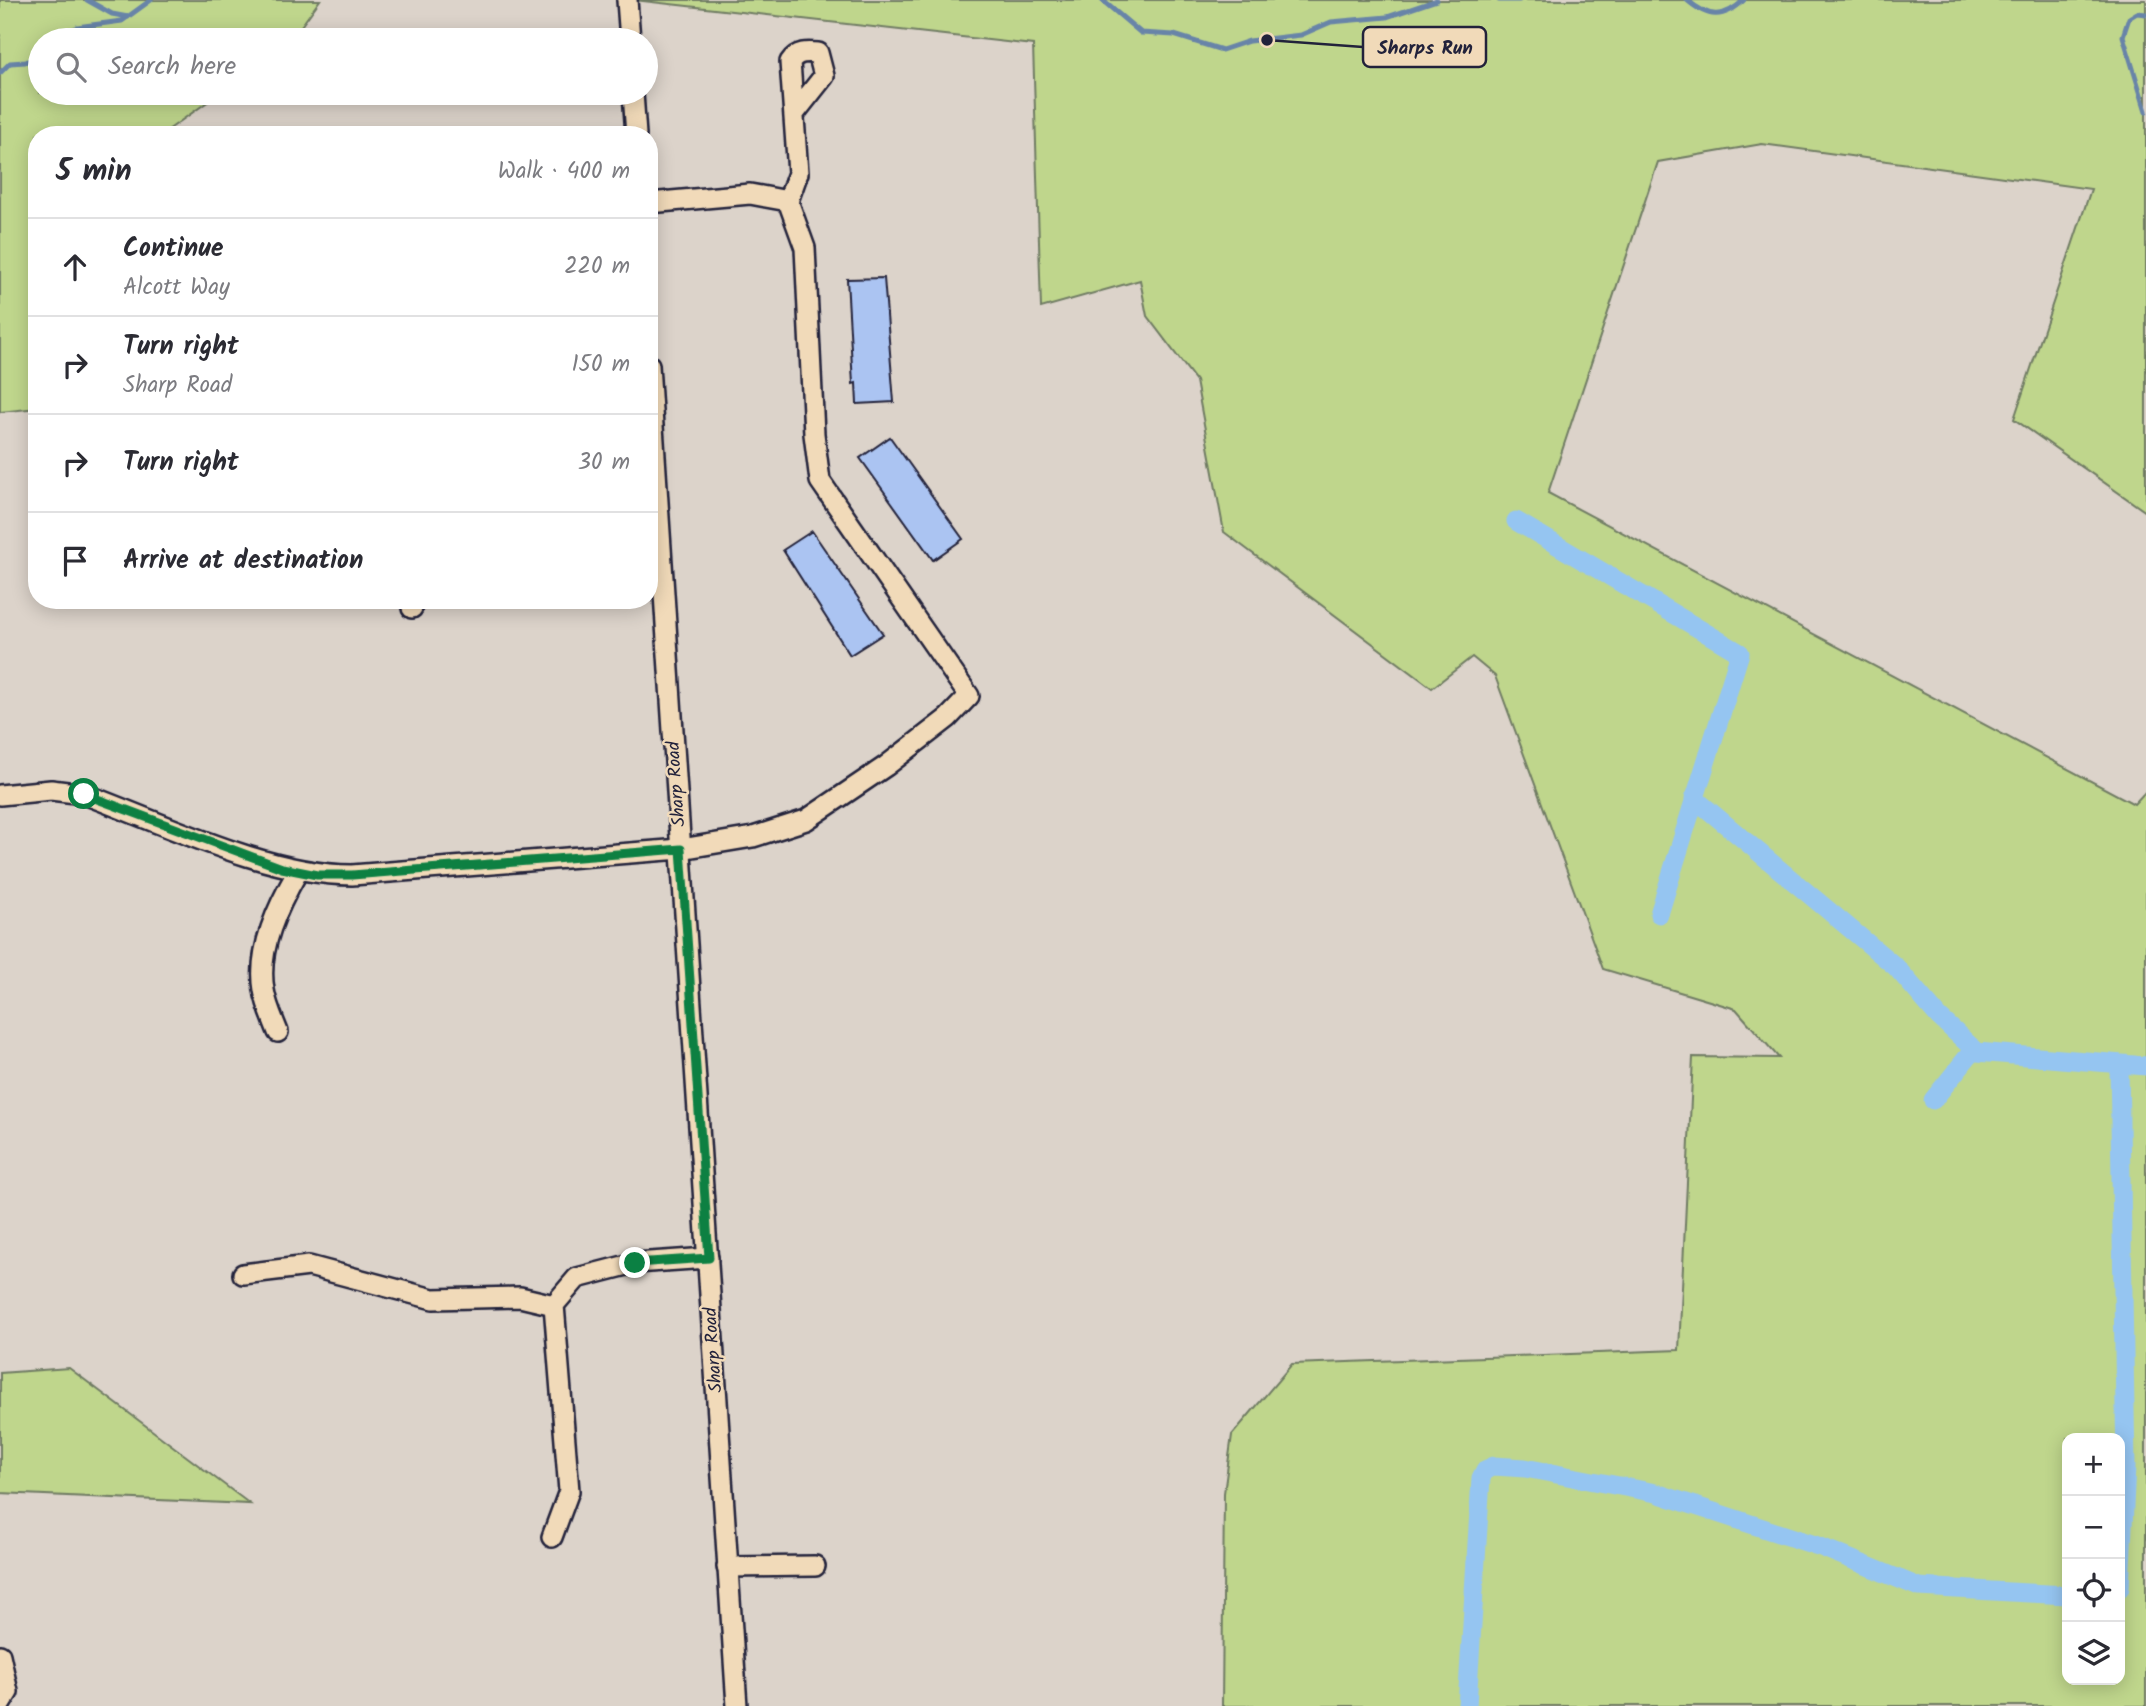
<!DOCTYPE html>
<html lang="en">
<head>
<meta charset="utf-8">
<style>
  :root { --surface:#fff; --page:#f2f2f3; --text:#2b2b33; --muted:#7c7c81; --line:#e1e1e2 }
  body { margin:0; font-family:Kalam,sans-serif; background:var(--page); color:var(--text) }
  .controls { position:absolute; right:21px; bottom:21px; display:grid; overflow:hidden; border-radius:14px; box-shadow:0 4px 18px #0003 }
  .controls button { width:63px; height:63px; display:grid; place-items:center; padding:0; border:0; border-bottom:2px solid var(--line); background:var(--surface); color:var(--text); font:35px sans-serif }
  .stop { position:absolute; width:21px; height:21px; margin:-16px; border:5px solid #0b8043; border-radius:50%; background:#fff }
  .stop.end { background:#0b8043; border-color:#fff; box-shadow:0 2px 7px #0008 }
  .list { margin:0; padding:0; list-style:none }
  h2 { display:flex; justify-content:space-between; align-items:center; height:91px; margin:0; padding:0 28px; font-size:30px }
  h2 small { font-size:23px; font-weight:400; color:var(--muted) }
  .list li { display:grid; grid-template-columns:46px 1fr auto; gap:21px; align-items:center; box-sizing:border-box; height:98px; padding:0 28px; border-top:2px solid var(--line) }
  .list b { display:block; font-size:26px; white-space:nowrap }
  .list p { margin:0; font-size:23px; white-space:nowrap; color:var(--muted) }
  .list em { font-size:23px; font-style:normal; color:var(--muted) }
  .icon { flex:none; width:38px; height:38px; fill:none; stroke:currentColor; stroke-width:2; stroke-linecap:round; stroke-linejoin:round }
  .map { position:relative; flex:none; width:2146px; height:1706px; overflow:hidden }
  .search { position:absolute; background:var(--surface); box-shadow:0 4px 18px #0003; left:28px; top:28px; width:630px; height:77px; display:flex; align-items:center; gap:18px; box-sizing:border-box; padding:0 24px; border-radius:38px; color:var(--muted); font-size:26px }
  .panel { position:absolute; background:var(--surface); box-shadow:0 4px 18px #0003; left:28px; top:126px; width:630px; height:483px; border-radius:28px }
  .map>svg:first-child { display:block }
</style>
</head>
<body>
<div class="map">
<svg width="2146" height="1706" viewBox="0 0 2146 1706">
  <rect width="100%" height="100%" fill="#dcd3ca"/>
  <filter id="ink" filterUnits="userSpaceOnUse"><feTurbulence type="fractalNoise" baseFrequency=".0143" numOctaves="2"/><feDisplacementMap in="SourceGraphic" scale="14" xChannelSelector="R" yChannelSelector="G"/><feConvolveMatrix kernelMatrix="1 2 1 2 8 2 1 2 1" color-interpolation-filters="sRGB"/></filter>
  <g filter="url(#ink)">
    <g fill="#bfd68c" stroke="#707c64" stroke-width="2" fill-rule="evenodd">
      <polygon points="0,0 320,0 291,40 40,40 40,93 220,93 161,135 37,135 37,408 0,412"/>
      <path d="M634 0H2146V512L2014 419 2091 189 1762 144 1658 162 1548 493 2134 804 2146 791V1706H1222L1224 1493 1232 1435 1292 1364 1679 1350 1693 1057 1779 1058 1736 1009 1603 969 1495 676 1472 657 1432 688 1224 532 1196 381 1147 316 1140 280 1041 308 1033 45ZM2067 1438H2120V1680H2067Z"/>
      <polygon points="69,1368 250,1504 0,1493 0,1373"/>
    </g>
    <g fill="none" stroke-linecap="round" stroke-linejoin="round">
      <g stroke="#6784a8" stroke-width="5">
        <polyline points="87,0 112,14 128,17"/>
        <polyline points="1102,0 1141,33 1174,35 1222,50 1249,41 1301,35 1331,22 1387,17 1437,0"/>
        <polyline points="1499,0 1519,0"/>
        <path d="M1687 0C1708 18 1723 20 1744 0"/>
        <polyline points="2146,14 2137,13 2129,18 2123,36 2146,111"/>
        <polyline points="58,40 77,27 122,21 151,0"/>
        <polyline points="0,73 10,63 25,62 40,56"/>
      </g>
      <g stroke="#95c5f1" stroke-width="19">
        <polyline points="1516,521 1740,653 1659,914"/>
        <polyline points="1694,798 1896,967 1939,1017 1977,1052 2146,1066"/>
        <polyline points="2119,1064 2126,1466 2120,1588"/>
        <polyline points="1933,1100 1974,1049"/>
        <polyline points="1467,1706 1481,1478 1485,1470 1494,1466 1525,1468 1656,1493 1821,1547 1919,1587 2067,1595"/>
      </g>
    </g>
    <g fill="#abc4f2" stroke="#22223b" stroke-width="2">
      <polygon points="884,278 894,402 857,404 856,383 853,384 847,279"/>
      <polygon points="890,437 963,539 933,560 860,458"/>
      <polygon points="812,531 883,634 850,655 783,550"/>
    </g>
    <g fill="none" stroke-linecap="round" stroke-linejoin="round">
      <g stroke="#22223b" stroke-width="24">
        <g id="minor">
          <polyline points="627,0 630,40"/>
          <polyline points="633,93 636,135"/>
          <path d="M788 201 798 173 790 62C797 51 807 52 818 53L824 76 794 114"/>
          <polyline points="649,365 737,1706"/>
          <polyline points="412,608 412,600"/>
          <path d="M0 795 51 790 84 794C165 824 267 875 352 875L681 849 753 837 806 820 886 766 948 718 969 696 820 481 814 434 805 248 788 201 750 194 649 203"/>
          <path d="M278 1032C273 1019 266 1004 264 990 257 949 278 906 298 871"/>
          <polyline points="243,1274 309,1266 433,1299 520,1297 554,1305"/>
          <polyline points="552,1537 569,1491 554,1305 577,1278 635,1263 708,1258"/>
          <polyline points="727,1567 815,1566"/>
          <polyline points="0,1655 8,1692 0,1705"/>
        </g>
      </g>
      <use href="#minor" stroke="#f1dab9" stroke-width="19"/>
    </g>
  </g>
  <g fill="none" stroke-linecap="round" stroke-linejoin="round" filter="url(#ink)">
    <polyline stroke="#0b8043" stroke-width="9" points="84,794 282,868 317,875 352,875 681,849 709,1258 635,1263"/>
  </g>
  <g text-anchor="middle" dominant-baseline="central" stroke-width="5" stroke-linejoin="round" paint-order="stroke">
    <g font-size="18" fill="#22223b" stroke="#f1dab9">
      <text transform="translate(677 784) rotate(-94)">Sharp Road</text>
      <text transform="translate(714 1350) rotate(-94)">Sharp Road</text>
    </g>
  </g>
  <path fill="none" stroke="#22223b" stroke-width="2.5" d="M1267 40L1363 47"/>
  <circle fill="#22223b" stroke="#f1dab9" stroke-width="2.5" cx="1267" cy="40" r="7"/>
  <rect fill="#f1dab9" stroke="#22223b" stroke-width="2.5" x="1363" y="27" width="123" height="40" rx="7"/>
  <g font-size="19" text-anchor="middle" font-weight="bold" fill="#22223b">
    <text x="1425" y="54">Sharps Run</text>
  </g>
</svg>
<div class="controls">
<button>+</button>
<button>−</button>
<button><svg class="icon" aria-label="locate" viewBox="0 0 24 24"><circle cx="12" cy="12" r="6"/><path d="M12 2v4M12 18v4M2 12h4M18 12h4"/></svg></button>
<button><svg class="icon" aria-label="layers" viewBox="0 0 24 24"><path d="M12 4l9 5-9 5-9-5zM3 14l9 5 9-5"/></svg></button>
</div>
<div class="stop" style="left:84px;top:794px"></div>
<div class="stop end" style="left:635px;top:1263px"></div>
<div class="search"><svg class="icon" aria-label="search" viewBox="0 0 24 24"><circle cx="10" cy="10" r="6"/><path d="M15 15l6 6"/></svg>Search here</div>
<section class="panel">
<h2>5 min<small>Walk · 400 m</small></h2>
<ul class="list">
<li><svg class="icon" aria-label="ahead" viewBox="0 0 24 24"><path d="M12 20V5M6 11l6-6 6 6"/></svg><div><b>Continue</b><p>Alcott Way</p></div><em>220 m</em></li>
<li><svg class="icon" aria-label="right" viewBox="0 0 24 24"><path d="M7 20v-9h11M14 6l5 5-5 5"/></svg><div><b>Turn right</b><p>Sharp Road</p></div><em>150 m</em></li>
<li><svg class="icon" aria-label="right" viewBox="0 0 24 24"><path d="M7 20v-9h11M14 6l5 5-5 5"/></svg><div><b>Turn right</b></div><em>30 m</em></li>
<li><svg class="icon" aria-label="arrive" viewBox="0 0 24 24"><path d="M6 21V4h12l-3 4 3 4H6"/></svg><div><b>Arrive at destination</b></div></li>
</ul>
</section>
</div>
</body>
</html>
